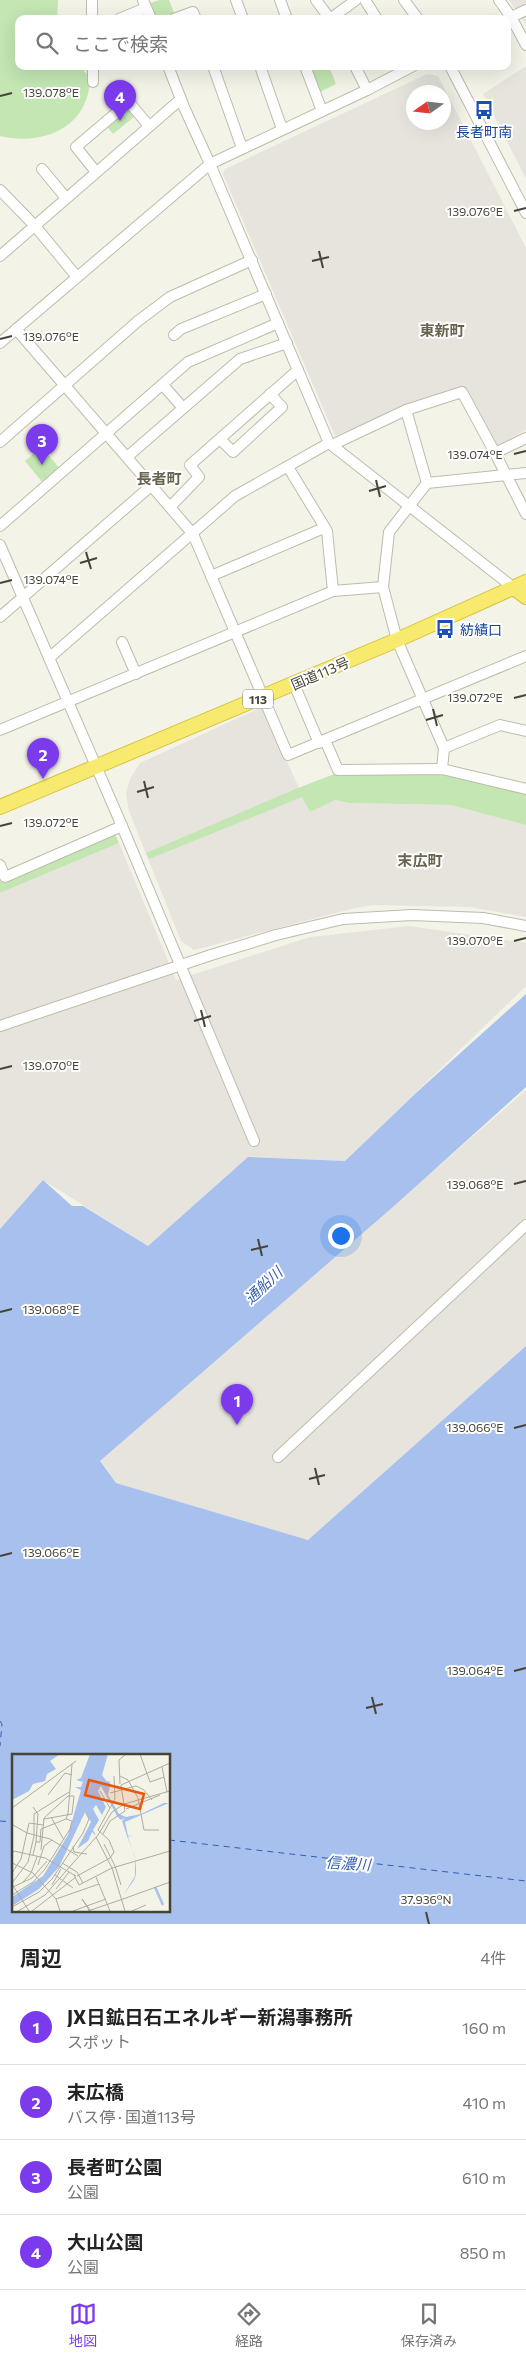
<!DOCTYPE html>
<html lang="ja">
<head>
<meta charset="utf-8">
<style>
  :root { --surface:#fff; --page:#f2f2f2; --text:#222; --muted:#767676; --line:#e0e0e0; --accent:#7c3aed }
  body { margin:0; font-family:Commissioner,"Noto Sans JP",sans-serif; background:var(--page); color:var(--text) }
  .compass { position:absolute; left:406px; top:85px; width:45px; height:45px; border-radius:50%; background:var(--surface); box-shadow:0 5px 20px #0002; rotate:256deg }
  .you { position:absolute; left:340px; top:1235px; width:18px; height:18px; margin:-12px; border:4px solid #fff; border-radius:50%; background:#1a73e8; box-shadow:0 0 0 8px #1a73e833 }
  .badge { display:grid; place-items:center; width:32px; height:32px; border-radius:50%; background:var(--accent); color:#fff; font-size:16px; font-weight:700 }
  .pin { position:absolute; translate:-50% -41px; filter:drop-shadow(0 1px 2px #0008) }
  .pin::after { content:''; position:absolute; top:26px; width:18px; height:15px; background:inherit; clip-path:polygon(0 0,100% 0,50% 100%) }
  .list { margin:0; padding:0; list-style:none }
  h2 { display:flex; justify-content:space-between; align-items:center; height:65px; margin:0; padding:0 20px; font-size:21px }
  h2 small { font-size:16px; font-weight:400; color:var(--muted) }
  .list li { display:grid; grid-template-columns:32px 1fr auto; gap:15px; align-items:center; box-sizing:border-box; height:75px; padding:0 20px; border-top:1px solid var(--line) }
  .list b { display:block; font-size:19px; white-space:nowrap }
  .list p { margin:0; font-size:16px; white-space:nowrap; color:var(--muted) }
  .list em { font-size:16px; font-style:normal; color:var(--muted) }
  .icon { flex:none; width:28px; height:28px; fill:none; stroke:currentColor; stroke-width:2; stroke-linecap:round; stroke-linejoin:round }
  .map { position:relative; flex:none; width:526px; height:1924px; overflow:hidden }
  .search { position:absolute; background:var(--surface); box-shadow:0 5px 20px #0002; left:15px; right:15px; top:15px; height:55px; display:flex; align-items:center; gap:12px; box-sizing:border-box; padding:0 18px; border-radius:10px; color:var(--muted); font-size:19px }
  .sheet { height:365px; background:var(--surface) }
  nav { display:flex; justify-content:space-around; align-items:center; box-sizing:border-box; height:70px; border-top:1px solid var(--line); background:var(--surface); font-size:14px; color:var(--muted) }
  nav a { display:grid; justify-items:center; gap:2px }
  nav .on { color:var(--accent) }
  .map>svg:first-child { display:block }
</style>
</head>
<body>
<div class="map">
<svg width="526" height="1924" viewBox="0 0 526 1924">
  <rect width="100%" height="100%" fill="#f3f3e8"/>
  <g fill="#e6e4dd" fill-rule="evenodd">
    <polygon points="509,0 526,0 526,24"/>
    <polygon points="526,66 526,179 483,94"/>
    <path d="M427 74 438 76 526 248V430L498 445 495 444 465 387 406 405 335 436 223 174 225 169ZM414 92H444V122H414Z"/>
    <polygon points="262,707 310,812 333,800 349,803 451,805 526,825 526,917 470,907 373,905 351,909 194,950 181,941 129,811 126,794 130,779 140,763"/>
    <polygon points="119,843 176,980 310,937 409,926 526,943 526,986 345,1161 248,1157 148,1246 43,1180 0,1229 0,893"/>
    <polygon points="526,1090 526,1346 308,1540 116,1483 100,1461"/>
  </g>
  <g fill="#c3e6b3">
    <path d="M0 0H58L57 19H19V66H80L90 78C89 128 43 146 0 136Z"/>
    <polygon points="159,0 169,0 174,13 159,18 155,16 151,3"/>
    <polygon points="318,66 329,66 336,84 318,93 309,69"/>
    <polygon points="124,110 128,110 134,117 113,134 106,125"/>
    <polygon points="42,447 60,469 43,483 25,461"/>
    <polygon points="340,772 444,772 526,793 526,825 451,805 349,803 335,800 310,812 302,797 149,859 146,853 298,788"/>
    <polygon points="114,832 119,843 0,893 0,881"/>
  </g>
  <path fill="#a7c0ed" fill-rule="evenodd" d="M526 994V1087L394 1206 100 1461 116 1483 308 1540 526 1346V1924H0V1229L43 1180 72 1206H83L148 1246 248 1157 345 1161 417 1092ZM14 1755H169V1910H14Z"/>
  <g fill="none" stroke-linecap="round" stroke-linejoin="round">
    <g stroke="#345eae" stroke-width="1" stroke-dasharray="6 5" stroke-linecap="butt">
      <polyline points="0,1721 2,1724 0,1746"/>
      <polyline points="0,1821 14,1822"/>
      <polyline points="169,1840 526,1881"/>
    </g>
    <g stroke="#bebcab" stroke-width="12">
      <g id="minor">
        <polyline points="92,0 92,19"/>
        <polyline points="143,0 151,19"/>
        <polyline points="236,0 243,19"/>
        <polyline points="280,0 287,19"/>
        <polyline points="316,0 330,19 356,0"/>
        <polyline points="365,0 377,19"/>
        <polyline points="404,0 418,19"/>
        <polyline points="499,0 511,17 526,45"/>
        <polyline points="119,19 146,8"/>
        <polyline points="174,19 193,12 196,19"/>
        <polyline points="507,19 526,10"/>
        <polyline points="93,66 93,82"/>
        <polyline points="168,66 184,107 210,164 329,443 514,588"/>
        <polyline points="213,66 242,148"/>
        <polyline points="260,66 282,129"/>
        <polyline points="305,66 322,111"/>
        <polyline points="355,66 367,90"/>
        <polyline points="450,66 526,213"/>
        <polyline points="42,169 66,198"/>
        <polyline points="96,172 76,147 129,102 149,126"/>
        <polyline points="0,190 35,226 77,277"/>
        <polyline points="0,256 181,99"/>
        <polyline points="16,329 193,534 288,755 526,656"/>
        <polyline points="174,335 181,329 266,294"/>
        <polyline points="0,343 210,164 367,90 413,66"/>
        <polyline points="163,385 183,408"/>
        <polyline points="406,410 427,483"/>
        <polyline points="220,439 233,452 282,407 270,394"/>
        <polyline points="0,442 138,321 170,297 252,260"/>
        <polyline points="332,445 406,410 462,392 495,453 526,438"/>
        <polyline points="495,453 526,514"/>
        <polyline points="127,457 240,359 287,343"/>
        <polyline points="288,467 327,531 333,591"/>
        <polyline points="171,506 199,477 190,465 298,370"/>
        <polyline points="0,526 188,362 278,323"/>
        <polyline points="0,545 122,826 254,1141"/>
        <polyline points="211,576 324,528"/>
        <polyline points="0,617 152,485"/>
        <polyline points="122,642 136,674"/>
        <polyline points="49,658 235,496 329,443"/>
        <polyline points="294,684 319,743"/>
        <polyline points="0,730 333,591 383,587"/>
        <polyline points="325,740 338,770 442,769 526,789"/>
        <polyline points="444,748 500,725 526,731"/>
        <polyline points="442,769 444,748 397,640 383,587 389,532 427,483 526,473"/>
        <polyline points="0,865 5,877 122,826"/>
        <polyline points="0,1026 211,955 276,935 343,919 412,915 483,918 526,926"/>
        <polyline points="278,1457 526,1225"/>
      </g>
    </g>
    <g stroke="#d7c23f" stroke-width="16">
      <g id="highway">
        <polyline points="514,588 526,597"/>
        <polyline points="0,807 397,640 526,582"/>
      </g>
    </g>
    <use href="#minor" stroke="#fff" stroke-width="10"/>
    <use href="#highway" stroke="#f7ea6f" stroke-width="14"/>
  </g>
  <path fill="none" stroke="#464437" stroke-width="2" d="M0 96 12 93M514 211 526 208M319 251 323 268M312 261 329 257M0 339 12 336M514 454 526 451M376 480 380 497M369 491 386 486M86 552 91 569M80 563 97 558M0 583 12 580M514 698 526 695M433 709 437 726M426 720 443 715M144 781 148 798M137 792 154 787M0 826 12 823M514 941 526 938M201 1010 205 1027M194 1021 211 1016M0 1069 12 1066M514 1184 526 1181M258 1239 262 1256M251 1250 268 1246M0 1312 12 1309M514 1428 526 1425M315 1468 319 1485M309 1479 325 1475M0 1556 12 1553M514 1671 526 1668M372 1697 376 1714M366 1708 383 1704M426 1912 429 1924"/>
  <defs>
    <g id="bus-bare" transform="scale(1.5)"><path d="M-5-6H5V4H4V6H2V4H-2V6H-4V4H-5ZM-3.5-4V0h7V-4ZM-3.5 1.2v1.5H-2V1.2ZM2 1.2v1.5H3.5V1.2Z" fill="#1a4fb4" stroke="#fff" stroke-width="2.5" paint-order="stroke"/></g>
  </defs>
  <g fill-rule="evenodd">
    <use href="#bus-bare" x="484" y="110"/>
    <use href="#bus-bare" x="445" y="629"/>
  </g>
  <g text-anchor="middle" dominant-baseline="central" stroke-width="4" stroke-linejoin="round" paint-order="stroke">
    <rect fill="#fff" stroke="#7e7c73" stroke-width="1" x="243" y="689.5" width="30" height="19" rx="4"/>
    <g font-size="12" font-weight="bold" fill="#464437">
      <text x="258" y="699">113</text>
    </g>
    <g font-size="14" fill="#164399" stroke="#fff">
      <text x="484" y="131">長者町南</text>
      <text x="460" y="629" text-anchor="start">紡績口</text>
    </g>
    <g font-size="14" fill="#464437" stroke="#fff">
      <text transform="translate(320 673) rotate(-23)">国道113号</text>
    </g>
    <g font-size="15" font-weight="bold" fill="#69644f" stroke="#fff">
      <text x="442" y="330">東新町</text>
      <text x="159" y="478">長者町</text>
      <text x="420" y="860">末広町</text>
    </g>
    <g font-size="15" font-style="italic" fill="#345eae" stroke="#fff">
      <text transform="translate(263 1285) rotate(-43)">通船川</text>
      <text transform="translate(348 1863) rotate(3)">信濃川</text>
    </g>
  </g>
  <g transform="translate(12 1754)">
    <rect width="158" height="158" fill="#f3f3e8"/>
    <path d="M0 0H48L38 7 44 15 35 20 33 27 21 30 17 37 0 46ZM78 0H96L90 21 98 32 96 41 107 60 114 63 129 60 152 49H157L113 68 116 82 120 81 116 83 123 104 124 113V121L122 126 111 142 123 122V103L115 82 110 67 113 64 109 66 105 62 89 32 86 37 94 53 90 61 84 51 81 55 87 66 81 76 84 82 80 78 76 87 65 95 79 68 73 58 47 113 27 135 0 152V143L31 122 56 81 69 36 63 33H69L71 28 64 26 69 24Z" fill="#a7c0ed"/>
    <path fill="none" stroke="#a7c0ed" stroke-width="2.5" d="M84 0 78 21 88 25M90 0 86 22 82 26 98 29M72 60 68 62 87 0M143 133 151 151"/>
    <path fill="none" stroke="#aeada1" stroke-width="1" d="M128 0 138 28 152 23M150 13 155 38M108 22 116 26 126 44 132 76H147M108 30 107 6 114 0M88 37 98 54M98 39 124 32 132 36 140 46M36 41 53 19 60 21M112 50 158 37M21 53 26 60 24 88M0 54 64 7M114 55 148 41M56 60 60 10M39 63 52 86M32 65 60 60 62 42H56M1 71 15 79M86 76 103 45 102 22M15 79 38 85 66 102M91 80 98 67 113 57 109 31 158 9M84 83 100 114 158 97M92 90 103 112M61 92 62 98 75 100M29 96 32 64 56 42M0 100 2 97 33 104 64 122M21 101 24 88H28L29 75 54 65 56 60M0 109 21 119 44 145 48 157M50 109 65 118 71 129M26 111 32 92 40 86M103 112 109 131M54 117 86 81 100 58 112 50M0 119 9 105 17 69 31 71M43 121 61 134M62 121 67 131 100 114 113 157M65 122 98 104 102 98 97 86 86 76M84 123 98 157M11 128 19 119 25 103M0 129 16 108 22 82V60L57 38M0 130 17 157M40 131 49 115M1 133 20 124 35 107M44 135 57 118M0 141 21 128 33 115 58 75 60 67 54 65M44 145 87 130M111 145 158 128M0 153 27 138 40 125 71 79 77 65 74 59M77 156 70 145 78 156M6 157 33 141 54 117M20 157 64 123M61 157 94 145M76 157 111 145M120 157 134 151"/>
    <path fill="#e8590c" fill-opacity="0.15" stroke="#e8590c" stroke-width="2.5" d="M77 26 132 40 128 55 73 41Z"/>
    <rect width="158" height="158" fill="none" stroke="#464437" stroke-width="2.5"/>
  </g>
  <g font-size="12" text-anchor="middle" fill="#464437" stroke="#fff" stroke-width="4" stroke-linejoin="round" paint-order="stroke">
    <text x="51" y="97">139.078°E</text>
    <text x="475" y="216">139.076°E</text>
    <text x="51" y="341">139.076°E</text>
    <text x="475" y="459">139.074°E</text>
    <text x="51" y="584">139.074°E</text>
    <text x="475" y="702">139.072°E</text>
    <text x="51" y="827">139.072°E</text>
    <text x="475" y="945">139.070°E</text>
    <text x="51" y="1070">139.070°E</text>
    <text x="475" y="1189">139.068°E</text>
    <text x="51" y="1314">139.068°E</text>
    <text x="475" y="1432">139.066°E</text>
    <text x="51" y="1557">139.066°E</text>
    <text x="475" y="1675">139.064°E</text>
    <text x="426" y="1904">37.936°N</text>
  </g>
</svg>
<svg class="compass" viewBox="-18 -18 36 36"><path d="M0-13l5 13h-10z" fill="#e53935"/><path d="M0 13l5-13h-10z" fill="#767676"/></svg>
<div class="you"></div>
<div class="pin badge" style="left:237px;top:1425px">1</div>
<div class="pin badge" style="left:43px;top:779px">2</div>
<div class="pin badge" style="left:42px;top:465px">3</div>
<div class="pin badge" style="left:120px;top:121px">4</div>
<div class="search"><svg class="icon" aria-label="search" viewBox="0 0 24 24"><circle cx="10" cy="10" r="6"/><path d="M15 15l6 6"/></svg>ここで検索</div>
</div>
<section class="sheet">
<h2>周辺<small>4件</small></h2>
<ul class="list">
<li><span class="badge">1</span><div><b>JX日鉱日石エネルギー新潟事務所</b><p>スポット</p></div><em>160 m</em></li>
<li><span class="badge">2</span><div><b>末広橋</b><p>バス停 · 国道113号</p></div><em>410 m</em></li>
<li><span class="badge">3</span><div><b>長者町公園</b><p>公園</p></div><em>610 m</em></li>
<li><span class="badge">4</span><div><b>大山公園</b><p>公園</p></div><em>850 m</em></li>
</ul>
</section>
<nav>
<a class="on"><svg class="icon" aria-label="map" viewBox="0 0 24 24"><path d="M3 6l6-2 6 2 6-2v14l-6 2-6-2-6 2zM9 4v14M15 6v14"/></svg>地図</a>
<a><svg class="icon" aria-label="directions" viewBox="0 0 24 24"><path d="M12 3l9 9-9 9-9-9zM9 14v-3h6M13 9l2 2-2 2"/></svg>経路</a>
<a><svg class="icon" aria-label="saved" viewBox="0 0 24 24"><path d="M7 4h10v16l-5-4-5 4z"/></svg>保存済み</a>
</nav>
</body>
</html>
